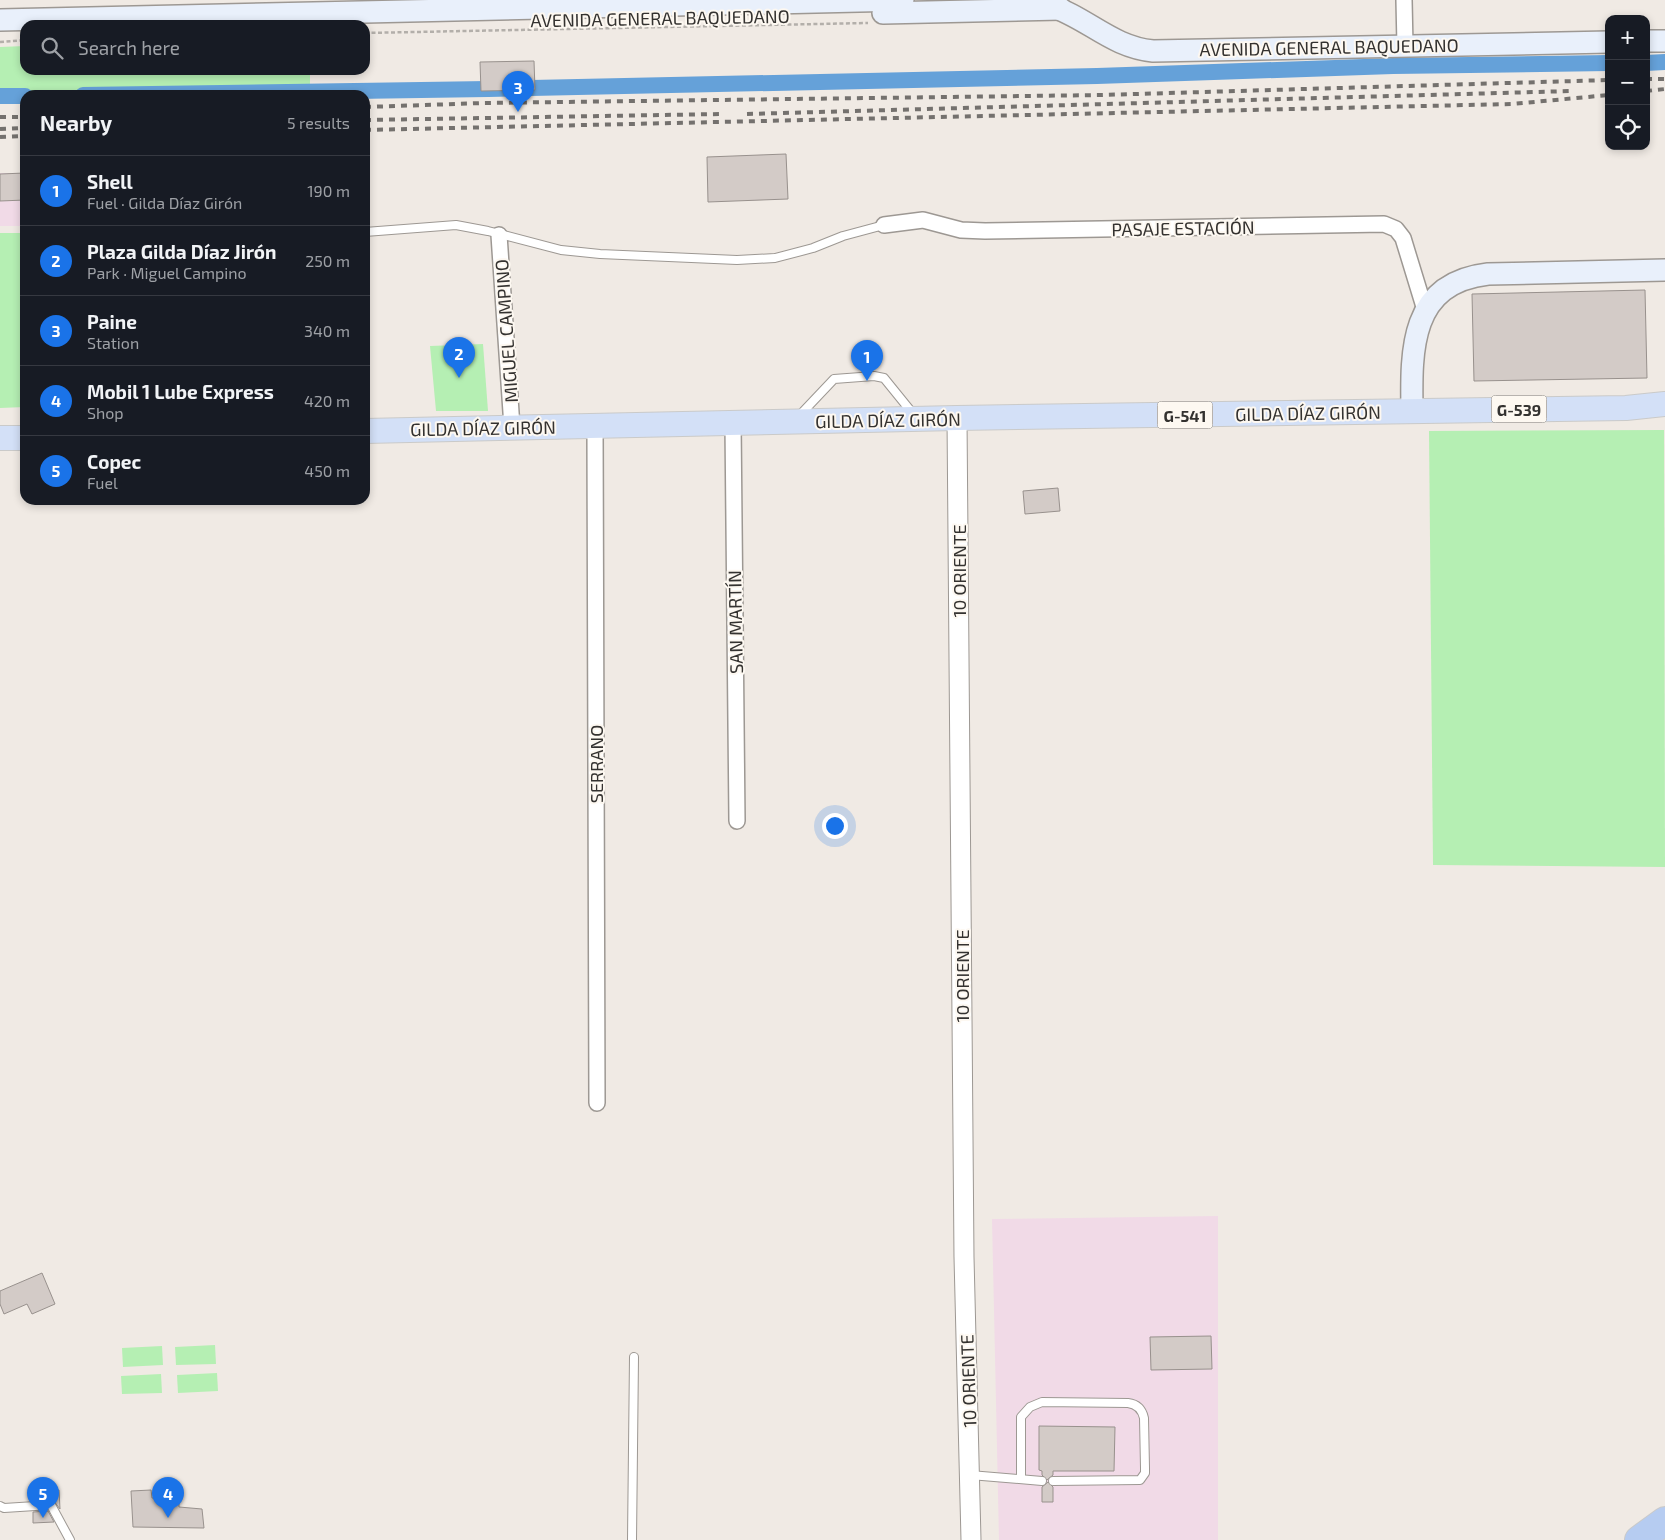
<!DOCTYPE html>
<html lang="en">
<head>
<meta charset="utf-8">
<style>
  :root { --surface:#171b24; --page:#242831; --text:#f1f3f6; --muted:#9ea1a6; --line:#363941; --accent:#1a73e8 }
  body { margin:0; font-family:"Exo 2",sans-serif; background:var(--page); color:var(--text) }
  .controls { position:absolute; right:15px; top:15px; display:grid; overflow:hidden; border-radius:10px; box-shadow:0 2px 8px #0003 }
  .controls button { width:45px; height:45px; display:grid; place-items:center; padding:0; border:0; border-bottom:1px solid var(--line); background:var(--surface); color:var(--text); font:25px sans-serif }
  .you { position:absolute; left:834px; top:825px; width:18px; height:18px; margin:-12px; border:4px solid #fff; border-radius:50%; background:#1a73e8; box-shadow:0 0 0 8px #1a73e833 }
  .badge { display:grid; place-items:center; width:32px; height:32px; border-radius:50%; background:var(--accent); color:#fff; font-size:16px; font-weight:700 }
  .pin { position:absolute; translate:-50% -41px; filter:drop-shadow(0 1px 2px #0008) }
  .pin::after { content:''; position:absolute; top:26px; width:18px; height:15px; background:inherit; clip-path:polygon(0 0,100% 0,50% 100%) }
  .list { margin:0; padding:0; list-style:none }
  h2 { display:flex; justify-content:space-between; align-items:center; height:65px; margin:0; padding:0 20px; font-size:21px }
  h2 small { font-size:16px; font-weight:400; color:var(--muted) }
  .list li { display:grid; grid-template-columns:32px 1fr auto; gap:15px; align-items:center; box-sizing:border-box; height:70px; padding:0 20px; border-top:1px solid var(--line) }
  .list b { display:block; font-size:19px; white-space:nowrap }
  .list p { margin:0; font-size:16px; white-space:nowrap; color:var(--muted) }
  .list em { font-size:16px; font-style:normal; color:var(--muted) }
  .icon { flex:none; width:28px; height:28px; fill:none; stroke:currentColor; stroke-width:2; stroke-linecap:round; stroke-linejoin:round }
  .map { position:relative; flex:none; width:1665px; height:1540px; overflow:hidden }
  .search { position:absolute; background:var(--surface); box-shadow:0 2px 8px #0003; left:20px; top:20px; width:350px; height:55px; display:flex; align-items:center; gap:12px; box-sizing:border-box; padding:0 18px; border-radius:15px; color:var(--muted); font-size:19px }
  .panel { position:absolute; background:var(--surface); box-shadow:0 2px 8px #0003; left:20px; top:90px; width:350px; height:415px; border-radius:15px }
  .map>svg:first-child { display:block }
</style>
</head>
<body>
<div class="map">
<svg width="1665" height="1540" viewBox="0 0 1665 1540">
  <rect width="100%" height="100%" fill="#f0eae4"/>
  <g fill="#f1dae7">
    <rect x="0" y="173" width="25" height="53"/>
    <polygon points="1218,1216 1218,1540 999,1540 992,1219"/>
  </g>
  <g fill="#b5efb3">
    <polygon points="25,46 25,70 310,70 310,89 0,92 0,47"/>
    <polygon points="0,233 25,233 25,407 0,408"/>
    <polygon points="483,344 488,411 436,411 430,346"/>
    <polygon points="1664,430 1665,867 1433,865 1429,431"/>
    <polygon points="215,1345 216,1364 176,1365 175,1347"/>
    <polygon points="162,1346 163,1365 123,1367 122,1348"/>
    <polygon points="217,1373 218,1391 178,1393 177,1375"/>
    <polygon points="161,1374 162,1393 122,1394 121,1376"/>
  </g>
  <g fill="none" stroke-linecap="round" stroke-linejoin="round">
    <g stroke="#65a1d9" stroke-width="16">
      <polyline points="1646,63 1665,62"/>
      <polyline points="83,95 488,89 1097,76 1393,66 1609,63"/>
      <polyline points="0,96 25,96"/>
    </g>
  </g>
  <g fill="#d3cbc7" stroke="#98918d">
    <polygon points="534,61 535,90 481,91 480,62"/>
    <polygon points="786,154 788,199 708,202 707,157"/>
    <polygon points="25,173 25,200 0,201 0,174"/>
    <polygon points="1645,290 1647,378 1474,381 1472,294"/>
    <polygon points="1058,488 1060,511 1025,514 1023,491"/>
    <polygon points="42,1273 55,1304 32,1314 27,1304 4,1314 0,1304 0,1291"/>
    <polygon points="1211,1336 1212,1369 1151,1370 1150,1337"/>
    <polygon points="1039,1426 1115,1427 1114,1471 1053,1471 1053,1475 1047,1480 1042,1475 1042,1471 1039,1470"/>
    <polygon points="1048,1482 1053,1487 1053,1502 1042,1502 1042,1487"/>
    <polygon points="59,1490 60,1509 53,1500 33,1501 33,1491"/>
    <polygon points="151,1490 152,1498 179,1498 179,1507 202,1509 204,1528 133,1527 131,1491"/>
    <polygon points="48,1511 54,1522 33,1523 33,1512"/>
  </g>
  <g fill="none" stroke-linecap="round" stroke-linejoin="round">
    <g stroke="#9d9893" stroke-width="10">
      <g id="service">
        <polyline points="365,232 456,225 488,231 561,250 600,254 737,260 775,258 813,248 843,236 884,225"/>
        <polyline points="798,417 834,379 874,376 884,378 914,415"/>
        <polyline points="970,1475 1042,1481"/>
        <path d="M1021 1478V1417L1030 1407 1042 1402 1128 1403C1136 1404 1142 1409 1144 1418L1145 1468V1473L1140 1480 1053 1481"/>
        <polyline points="0,1506 4,1508 51,1505 70,1540"/>
        <polyline points="632,1540 634,1357"/>
      </g>
    </g>
    <g stroke="#9d9893" stroke-width="18">
      <g id="minor">
        <polyline points="1404,0 1405,46"/>
        <polyline points="884,225 923,220 961,230 985,231 1384,224 1396,229 1403,238 1425,310"/>
        <polyline points="499,235 512,427"/>
        <polyline points="733,423 737,821"/>
        <polyline points="595,426 597,1103"/>
      </g>
    </g>
    <g stroke="#9d9893" stroke-width="21">
      <polyline id="tertiary" points="957,418 964,1257 971,1540"/>
    </g>
    <g stroke="#9d9893" stroke-width="24">
      <g id="secondary">
        <path d="M1048 5C1087 17 1111 47 1153 51L1609 42"/>
        <polyline points="883,13 1061,9"/>
        <polyline points="0,20 903,0"/>
        <polyline points="1646,41 1665,41"/>
        <path d="M1412 411C1411 349 1410 283 1488 274L1665 270"/>
      </g>
    </g>
    <g stroke="#cacac9" stroke-width="26">
      <g id="primary">
        <polyline points="365,431 957,418 1626,408 1665,404"/>
        <polyline points="0,438 25,438"/>
      </g>
    </g>
    <g stroke="#cacac9" stroke-width="30">
      <polyline id="motorway" points="1639,1540 1665,1521"/>
    </g>
    <g stroke="#b3afaa" stroke-width="2.5" stroke-dasharray="4 2.5" stroke-linecap="butt">
      <polyline points="365,33 868,23"/>
      <polyline points="0,42 25,40"/>
    </g>
    <use href="#service" stroke="#fff" stroke-width="8"/>
    <use href="#minor" stroke="#fff" stroke-width="15"/>
    <use href="#tertiary" stroke="#fff" stroke-width="19"/>
    <use href="#secondary" stroke="#e9f0fb" stroke-width="21"/>
    <use href="#primary" stroke="#d3e0f7" stroke-width="24"/>
    <use href="#motorway" stroke="#b6ccf1" stroke-width="28"/>
    <g stroke="#74716e" stroke-width="4" stroke-dasharray="6 6" stroke-linecap="butt">
      <polyline points="1646,79 1665,79"/>
      <polyline points="1646,91 1665,89"/>
      <polyline points="365,107 484,103 1102,95 1609,80"/>
      <polyline points="747,114 1572,91"/>
      <polyline points="0,117 25,117"/>
      <polyline points="365,120 722,114"/>
      <polyline points="0,129 25,128"/>
      <polyline points="365,130 1512,104 1609,95"/>
      <polyline points="0,137 25,136"/>
    </g>
  </g>
  <g text-anchor="middle" dominant-baseline="central" stroke-width="4" stroke-linejoin="round" paint-order="stroke">
    <g fill="#fdf8f1" stroke="#706d6a" stroke-width="1">
      <rect x="1491.5" y="395.5" width="55" height="27" rx="4"/>
      <rect x="1157.5" y="401.5" width="55" height="27" rx="4"/>
    </g>
    <g font-size="16" font-weight="bold" fill="#343230">
      <text x="1519" y="409">G-539</text>
      <text x="1185" y="415">G-541</text>
    </g>
    <g font-size="18" fill="#343230" stroke="#fdf8f1">
      <text transform="translate(660 18) rotate(-1)">AVENIDA GENERAL BAQUEDANO</text>
      <text transform="translate(1329 47) rotate(-1)">AVENIDA GENERAL BAQUEDANO</text>
      <text transform="translate(1183 228) rotate(-1)">PASAJE ESTACIÓN</text>
      <text transform="translate(506 331) rotate(-94)">MIGUEL CAMPINO</text>
      <text transform="translate(1308 413) rotate(-1)">GILDA DÍAZ GIRÓN</text>
      <text transform="translate(888 420) rotate(-1)">GILDA DÍAZ GIRÓN</text>
      <text transform="translate(483 428) rotate(-1)">GILDA DÍAZ GIRÓN</text>
      <text transform="translate(959 571) rotate(-90)">10 ORIENTE</text>
      <text transform="translate(735 622) rotate(-91)">SAN MARTÍN</text>
      <text transform="translate(596 764) rotate(-90)">SERRANO</text>
      <text transform="translate(962 976) rotate(-90)">10 ORIENTE</text>
      <text transform="translate(968 1381) rotate(-92)">10 ORIENTE</text>
    </g>
  </g>
</svg>
<div class="controls">
<button>+</button>
<button>−</button>
<button><svg class="icon" aria-label="locate" viewBox="0 0 24 24"><circle cx="12" cy="12" r="6"/><path d="M12 2v4M12 18v4M2 12h4M18 12h4"/></svg></button>
</div>
<div class="you"></div>
<div class="pin badge" style="left:867px;top:381px">1</div>
<div class="pin badge" style="left:459px;top:378px">2</div>
<div class="pin badge" style="left:518px;top:112px">3</div>
<div class="pin badge" style="left:168px;top:1518px">4</div>
<div class="pin badge" style="left:43px;top:1518px">5</div>
<div class="search"><svg class="icon" aria-label="search" viewBox="0 0 24 24"><circle cx="10" cy="10" r="6"/><path d="M15 15l6 6"/></svg>Search here</div>
<section class="panel">
<h2>Nearby<small>5 results</small></h2>
<ul class="list">
<li><span class="badge">1</span><div><b>Shell</b><p>Fuel · Gilda Díaz Girón</p></div><em>190 m</em></li>
<li><span class="badge">2</span><div><b>Plaza Gilda Díaz Jirón</b><p>Park · Miguel Campino</p></div><em>250 m</em></li>
<li><span class="badge">3</span><div><b>Paine</b><p>Station</p></div><em>340 m</em></li>
<li><span class="badge">4</span><div><b>Mobil 1 Lube Express</b><p>Shop</p></div><em>420 m</em></li>
<li><span class="badge">5</span><div><b>Copec</b><p>Fuel</p></div><em>450 m</em></li>
</ul>
</section>
</div>
</body>
</html>
